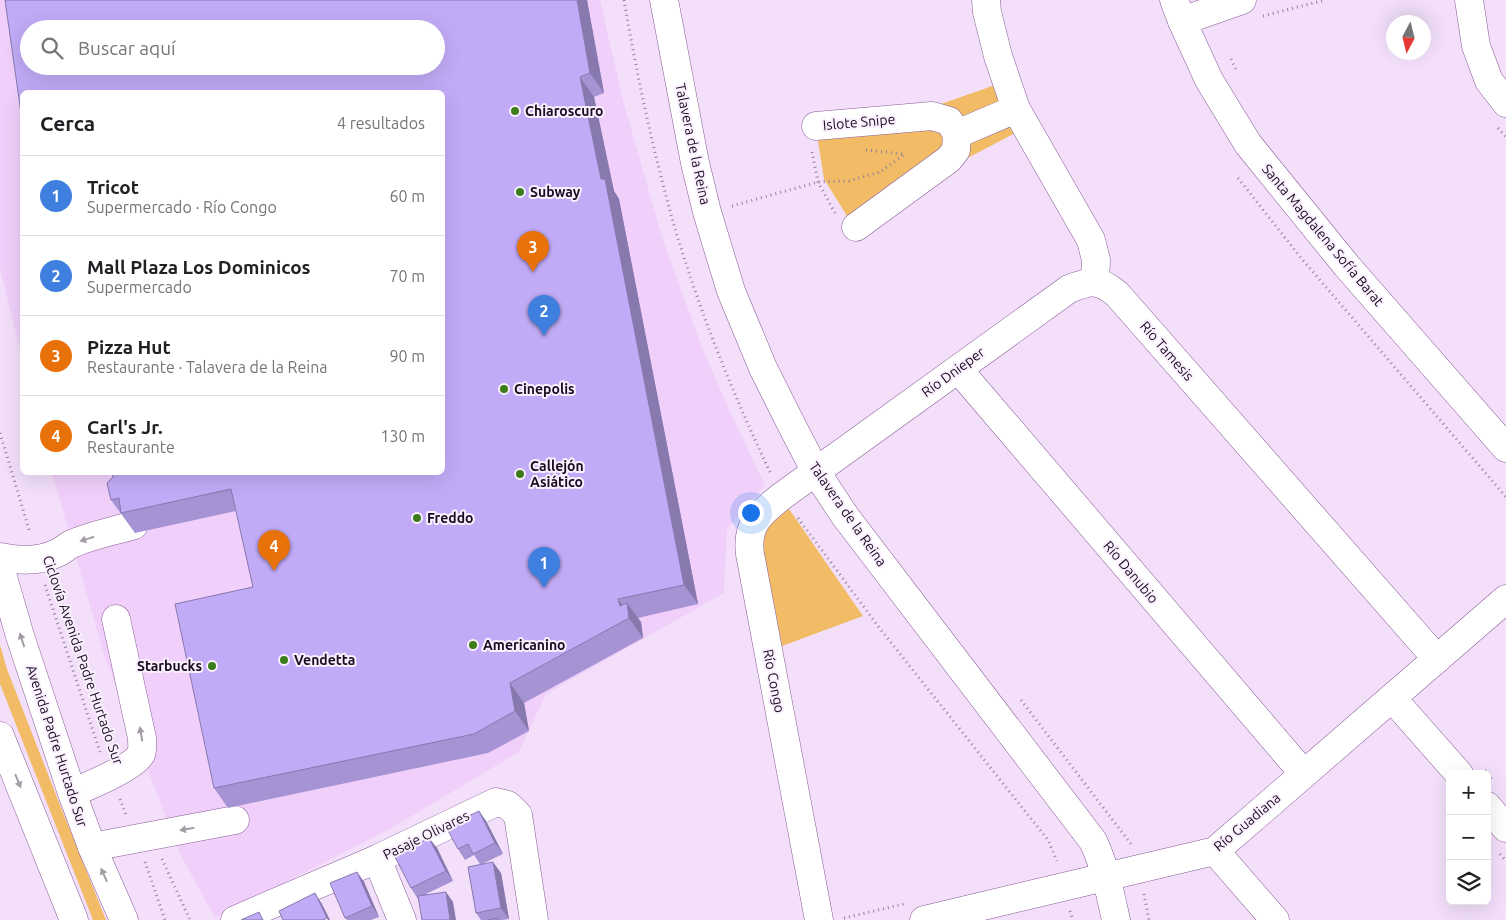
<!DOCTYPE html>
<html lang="es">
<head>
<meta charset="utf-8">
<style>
  :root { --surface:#fff; --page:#f6f6f6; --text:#202124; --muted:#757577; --line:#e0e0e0; --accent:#ea580c }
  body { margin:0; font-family:Ubuntu,sans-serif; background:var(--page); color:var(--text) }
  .controls { position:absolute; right:15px; bottom:15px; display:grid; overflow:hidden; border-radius:8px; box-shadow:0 5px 20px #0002 }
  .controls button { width:45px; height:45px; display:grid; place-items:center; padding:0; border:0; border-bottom:1px solid var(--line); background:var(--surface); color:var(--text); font:25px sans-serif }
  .compass { position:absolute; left:1386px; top:15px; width:45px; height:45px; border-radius:50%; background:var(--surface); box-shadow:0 5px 20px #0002; rotate:187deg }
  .you { position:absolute; left:750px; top:512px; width:18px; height:18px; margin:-12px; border:4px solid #fff; border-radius:50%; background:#1a73e8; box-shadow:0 0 0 8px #1a73e833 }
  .badge { display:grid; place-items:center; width:32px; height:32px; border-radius:50%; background:var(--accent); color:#fff; font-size:16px; font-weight:700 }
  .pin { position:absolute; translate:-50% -41px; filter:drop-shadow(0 1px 2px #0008) }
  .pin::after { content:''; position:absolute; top:26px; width:18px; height:15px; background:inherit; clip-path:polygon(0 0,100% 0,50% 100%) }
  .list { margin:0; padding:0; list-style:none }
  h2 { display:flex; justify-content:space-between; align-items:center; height:65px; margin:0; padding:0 20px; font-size:21px }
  h2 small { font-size:16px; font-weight:400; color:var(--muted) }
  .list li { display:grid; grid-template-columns:32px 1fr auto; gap:15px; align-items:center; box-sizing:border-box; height:80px; padding:0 20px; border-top:1px solid var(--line) }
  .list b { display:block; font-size:19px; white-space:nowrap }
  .list p { margin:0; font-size:16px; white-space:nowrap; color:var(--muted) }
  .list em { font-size:16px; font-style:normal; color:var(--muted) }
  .icon { flex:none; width:28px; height:28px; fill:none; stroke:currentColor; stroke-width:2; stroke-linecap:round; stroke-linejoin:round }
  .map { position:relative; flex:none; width:1506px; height:920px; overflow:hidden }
  .search { position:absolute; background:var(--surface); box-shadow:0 5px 20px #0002; left:20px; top:20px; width:425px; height:55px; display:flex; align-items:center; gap:12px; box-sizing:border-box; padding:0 18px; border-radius:28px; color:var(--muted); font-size:19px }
  .panel { position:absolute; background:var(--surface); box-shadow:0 5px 20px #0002; left:20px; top:90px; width:425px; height:385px; border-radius:8px }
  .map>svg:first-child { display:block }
</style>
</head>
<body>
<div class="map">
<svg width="1506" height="920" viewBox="0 0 1506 920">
  <rect width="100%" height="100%" fill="#f3dffa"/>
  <path fill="#f0d0fb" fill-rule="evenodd" d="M0 0H600L624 104 662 237 703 350 733 418 765 485 727 529 724 593 546 694 519 752 390 829 215 918 179 852 104 655 52 473 442 472V92H22V357L0 269ZM29 29H436V66H29Z"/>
  <g fill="#f2bc67">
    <polygon points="998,84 1017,132 962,161 941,104"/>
    <polygon points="936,127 945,136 946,144 857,216 847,216 824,179 818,141 822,134"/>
    <polygon points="789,509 863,616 782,646 762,542 764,526"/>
    <polygon points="0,645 7,669 58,800 106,920 93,920 0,684"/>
  </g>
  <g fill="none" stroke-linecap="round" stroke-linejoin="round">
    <g stroke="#885b97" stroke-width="29">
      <g id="minor">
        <path d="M664 0 695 163 707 212 731 291 763 368 789 420 816 472 845 516 1093 841C1105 866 1110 893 1116 920"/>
        <polyline points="986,0 987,12 998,56 1016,109 1091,240 1096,260 1095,282"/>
        <polyline points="1174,0 1182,21 1209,80 1248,144 1346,265 1506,448"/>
        <polyline points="1469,0 1476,46 1489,81 1506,103"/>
        <polyline points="1182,21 1242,0"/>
        <polyline points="816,126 932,116 949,121 957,134 956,150 949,159 856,227"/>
        <polyline points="957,134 1016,109"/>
        <polyline points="958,369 1304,774"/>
        <path d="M0 557C19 561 39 562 57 553 63 551 68 545 74 543 93 535 114 531 134 525"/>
        <polyline points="1392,698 1459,774"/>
        <path d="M72 793C88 786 133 768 141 754 143 750 142 744 142 738L116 619"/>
        <polyline points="1487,806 1506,828"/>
        <polyline points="92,847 235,820"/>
        <polyline points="1215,851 1275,920"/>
        <polyline points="377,859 402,920"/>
        <polyline points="235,920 377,859 496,802 508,805 518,815 534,920"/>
        <path d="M819 920 750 554C746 525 760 513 782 496L1069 289C1091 280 1099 279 1117 294L1437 659"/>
        <polyline points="924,920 1215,851 1506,599"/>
      </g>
    </g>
    <g stroke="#885b97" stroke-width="29">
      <g id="major">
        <polyline points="0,567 20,636 72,793 92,847 124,920"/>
        <polyline points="0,736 74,920"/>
      </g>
    </g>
    <g stroke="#928099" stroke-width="3" stroke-dasharray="1 4" stroke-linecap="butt">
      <path d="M624 0C637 76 653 151 674 225 699 310 732 392 770 472"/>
      <polyline points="1263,16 1325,0"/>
      <polyline points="1231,59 1237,72"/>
      <polyline points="1498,128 1506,137"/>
      <polyline points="866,150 904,154"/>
      <polyline points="812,152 818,182 835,213"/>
      <polyline points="1238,178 1301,258 1506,497"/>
      <polyline points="732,206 818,182 849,181 880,172 905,154"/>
      <polyline points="0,433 30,533"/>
      <polyline points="798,518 881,630 1048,840 1057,861"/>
      <polyline points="45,585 100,752"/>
      <polyline points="1021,700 1131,844"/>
      <polyline points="1485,770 1493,781"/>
      <polyline points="120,799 126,815"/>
      <polyline points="1500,854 1506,861"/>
      <polyline points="162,859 190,920"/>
      <polyline points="145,862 165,920"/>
      <polyline points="1144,894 1149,920"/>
      <polyline points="1070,911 1073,920"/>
      <polyline points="844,918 904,904"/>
    </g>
    <use href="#minor" stroke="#fff" stroke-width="28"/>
    <use href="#major" stroke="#fff" stroke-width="28"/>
  </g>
  <g fill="#a693d4">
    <polygon points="587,0 604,93 594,97 614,191 619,199 698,604 638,618 641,622 643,638 524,703 529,731 488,753 228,808 214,788 253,587 236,511 135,533 111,500 113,477"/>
    <polygon points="479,811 486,821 503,854 482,864 501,873 509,919 502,920 481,920 476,913 480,864 474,855 465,860 458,849"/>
    <polygon points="429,838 437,848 453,881 426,894 453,902 418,899 411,888"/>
    <polygon points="357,872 364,882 379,917 371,920 347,920 345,918"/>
  </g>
  <g fill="#8778ad">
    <polygon points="577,0 587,0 604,93 590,73"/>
    <polygon points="580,77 594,97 614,191 619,199 698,604 684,585"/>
    <polygon points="618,599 628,613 627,603 641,622 643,638 620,606"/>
    <polygon points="510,683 524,703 529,731 515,711"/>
    <polygon points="479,811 486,821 503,854 495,843"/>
    <polygon points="429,838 437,848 453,881 446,871"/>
    <polygon points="493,862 501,873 509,919 501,908"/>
    <polygon points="357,872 364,882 379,917 372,906"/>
    <polygon points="446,892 453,902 456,920 450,920"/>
    <polygon points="315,893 322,904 330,920 328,920 327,918"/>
  </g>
  <g fill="#c1abf7" stroke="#8778ad" fill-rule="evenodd">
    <path d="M5 0H577L590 73 580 77 601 179H605L684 585 618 599 620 606 627 603 629 618 510 683 515 711 474 734 214 788 175 604 253 587 231 489 121 513 119 498 111 500 107 483 113 477 112 472H442V92H22V120ZM29 29H436V66H29Z"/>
    <polygon points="479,811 495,843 473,854 468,844 458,849 446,827"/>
    <polygon points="429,838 446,871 411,888 394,855"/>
    <polygon points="493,862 501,908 476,913 468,867"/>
    <polygon points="357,872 372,906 345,918 330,883"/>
    <polygon points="446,892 450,920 422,920 418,896"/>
    <polygon points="315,893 327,918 323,920 283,920 279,911"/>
    <polygon points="259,912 263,920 241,920"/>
    <polygon points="498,918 499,920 488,920"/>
  </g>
  <defs><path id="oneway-solid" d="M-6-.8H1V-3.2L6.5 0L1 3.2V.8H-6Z" transform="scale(1.25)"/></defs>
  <g fill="#a49da6">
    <use href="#oneway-solid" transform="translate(87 539) rotate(163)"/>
    <use href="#oneway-solid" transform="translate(22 640) rotate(-108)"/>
    <use href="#oneway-solid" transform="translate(141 734) rotate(-100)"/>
    <use href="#oneway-solid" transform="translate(18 781) rotate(68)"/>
    <use href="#oneway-solid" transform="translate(187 829) rotate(170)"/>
    <use href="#oneway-solid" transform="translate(104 875) rotate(-114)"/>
  </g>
  <g fill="#3d7c1a" stroke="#faf0fe" stroke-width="2">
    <circle cx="515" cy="111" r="5"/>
    <circle cx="520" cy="192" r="5"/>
    <circle cx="504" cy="389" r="5"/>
    <circle cx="520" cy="474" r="5"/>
    <circle cx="417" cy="518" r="5"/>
    <circle cx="473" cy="645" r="5"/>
    <circle cx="284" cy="660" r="5"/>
    <circle cx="212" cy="666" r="5"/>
  </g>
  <g text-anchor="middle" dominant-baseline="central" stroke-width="4" stroke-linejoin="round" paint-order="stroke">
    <g font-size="14" font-weight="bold" fill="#1b0a21" stroke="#faf0fe" text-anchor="start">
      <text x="525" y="111">Chiaroscuro</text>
      <text x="530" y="192">Subway</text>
      <text x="514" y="389">Cinepolis</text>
      <text x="530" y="466">Callejón<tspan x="530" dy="16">Asiático</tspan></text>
      <text x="427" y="518">Freddo</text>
      <text x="483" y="645">Americanino</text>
      <text x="294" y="660">Vendetta</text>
      <text x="202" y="666" text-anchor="end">Starbucks</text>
    </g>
    <g font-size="14" fill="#1b0a21" stroke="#faf0fe">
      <text transform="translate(859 122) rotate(-5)">Islote Snipe</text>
      <text transform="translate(693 144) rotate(78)">Talavera de la Reina</text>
      <text transform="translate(1323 235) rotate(50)">Santa Magdalena Sofía Barat</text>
      <text transform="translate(1167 351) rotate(49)">Río Tamesis</text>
      <text transform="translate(953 372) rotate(-36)">Río Dnieper</text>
      <text transform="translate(848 514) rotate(55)">Talavera de la Reina</text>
      <text transform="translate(1131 572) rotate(50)">Río Danubio</text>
      <text transform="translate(83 660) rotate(71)">Ciclovía Avenida Padre Hurtado Sur</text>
      <text transform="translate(774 681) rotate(79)">Río Congo</text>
      <text transform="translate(57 746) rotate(72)">Avenida Padre Hurtado Sur</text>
      <text transform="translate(1247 822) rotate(-40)">Río Guadiana</text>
      <text transform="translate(426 835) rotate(-26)">Pasaje Olivares</text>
    </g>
  </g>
</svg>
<div class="controls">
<button>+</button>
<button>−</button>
<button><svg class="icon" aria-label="layers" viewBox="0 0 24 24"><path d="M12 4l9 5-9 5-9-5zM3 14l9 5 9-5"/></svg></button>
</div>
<svg class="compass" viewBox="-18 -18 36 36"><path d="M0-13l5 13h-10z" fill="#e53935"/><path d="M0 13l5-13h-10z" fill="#757577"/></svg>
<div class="you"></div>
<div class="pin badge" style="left:544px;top:588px;background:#3f7fe0">1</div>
<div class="pin badge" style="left:544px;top:336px;background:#3f7fe0">2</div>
<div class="pin badge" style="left:533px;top:272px;background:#e8710a">3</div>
<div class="pin badge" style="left:274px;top:571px;background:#e8710a">4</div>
<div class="search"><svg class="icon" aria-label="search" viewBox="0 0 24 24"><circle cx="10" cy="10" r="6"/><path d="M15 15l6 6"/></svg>Buscar aquí</div>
<section class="panel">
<h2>Cerca<small>4 resultados</small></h2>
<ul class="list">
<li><span class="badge" style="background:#3f7fe0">1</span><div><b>Tricot</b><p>Supermercado · Río Congo</p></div><em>60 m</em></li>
<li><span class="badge" style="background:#3f7fe0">2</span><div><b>Mall Plaza Los Dominicos</b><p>Supermercado</p></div><em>70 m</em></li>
<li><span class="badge" style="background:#e8710a">3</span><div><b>Pizza Hut</b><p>Restaurante · Talavera de la Reina</p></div><em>90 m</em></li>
<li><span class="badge" style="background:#e8710a">4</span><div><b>Carl's Jr.</b><p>Restaurante</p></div><em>130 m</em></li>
</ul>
</section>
</div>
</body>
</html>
